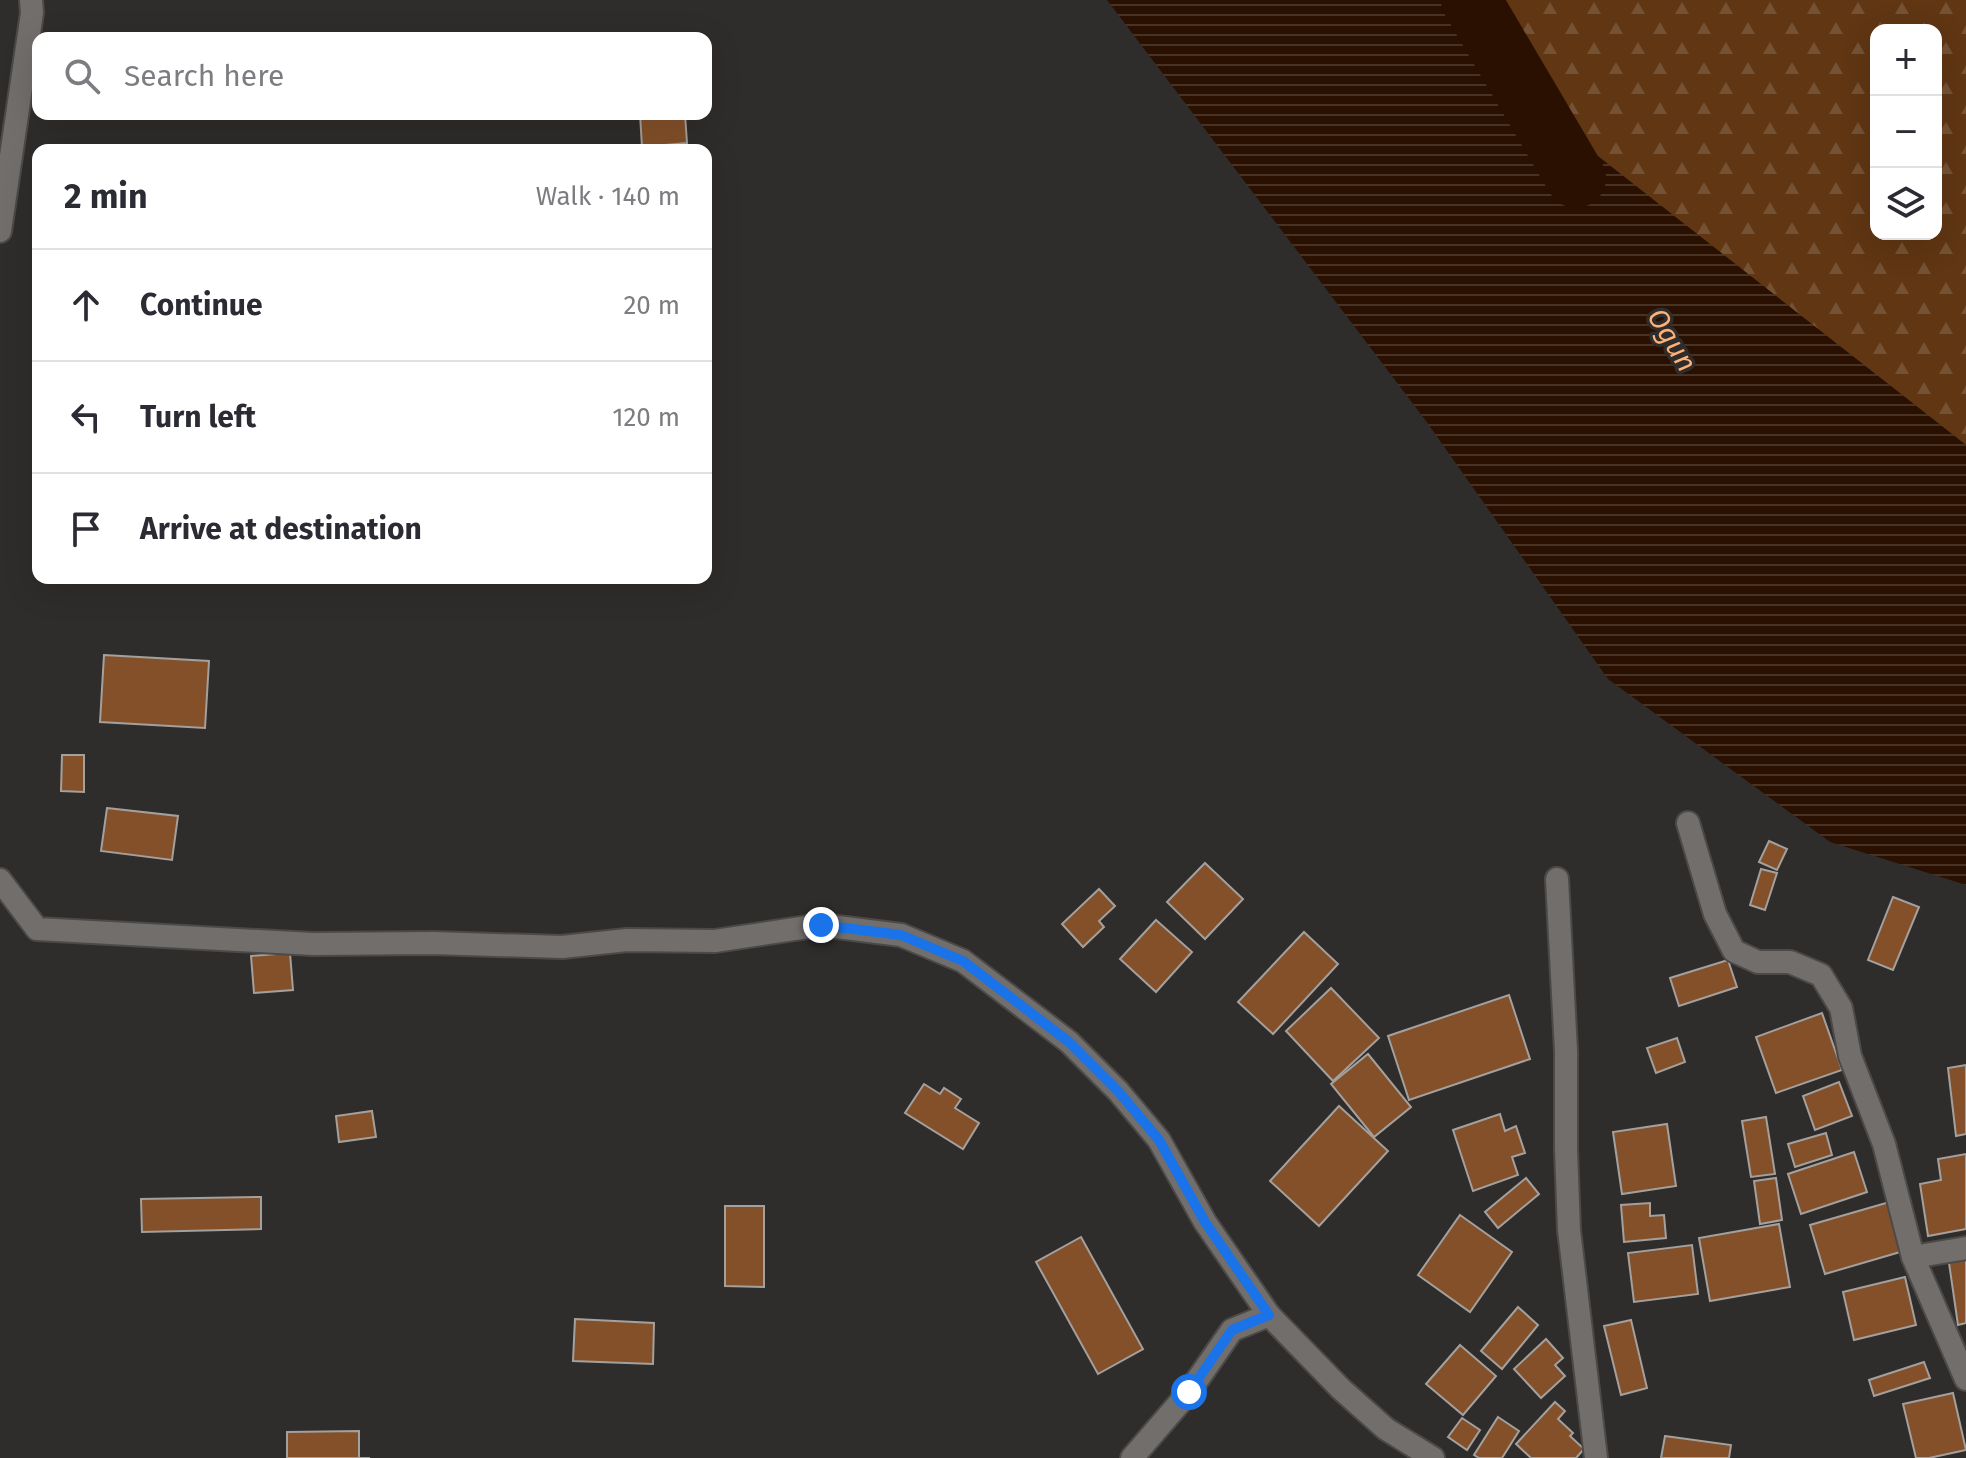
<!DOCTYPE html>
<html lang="en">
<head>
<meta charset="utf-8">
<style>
  :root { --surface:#fff; --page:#f2f2f3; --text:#2b2b33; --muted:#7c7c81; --line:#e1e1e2 }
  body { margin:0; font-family:"Fira Sans",sans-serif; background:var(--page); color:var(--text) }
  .controls { position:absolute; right:24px; top:24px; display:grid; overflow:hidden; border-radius:16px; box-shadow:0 8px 32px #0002 }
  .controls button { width:72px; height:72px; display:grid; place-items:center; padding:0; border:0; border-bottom:2px solid var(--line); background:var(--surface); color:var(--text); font:40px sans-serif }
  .stop { position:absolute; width:24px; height:24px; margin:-18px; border:6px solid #1a73e8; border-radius:50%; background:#fff }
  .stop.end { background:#1a73e8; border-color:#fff; box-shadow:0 2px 8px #0008 }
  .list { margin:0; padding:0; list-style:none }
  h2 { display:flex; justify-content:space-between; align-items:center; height:104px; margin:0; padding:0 32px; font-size:34px }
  h2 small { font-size:26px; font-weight:400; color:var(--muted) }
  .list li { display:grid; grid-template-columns:52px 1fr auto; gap:24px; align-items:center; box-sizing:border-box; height:112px; padding:0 32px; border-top:2px solid var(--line) }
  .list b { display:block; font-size:30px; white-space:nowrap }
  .list em { font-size:26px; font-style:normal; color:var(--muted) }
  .icon { flex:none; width:44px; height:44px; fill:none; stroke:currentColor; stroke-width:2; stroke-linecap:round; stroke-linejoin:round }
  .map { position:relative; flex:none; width:1966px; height:1458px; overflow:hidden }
  .search { position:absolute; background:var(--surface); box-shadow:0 8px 32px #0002; left:32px; top:32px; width:680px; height:88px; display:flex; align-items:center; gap:20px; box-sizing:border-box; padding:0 28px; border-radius:16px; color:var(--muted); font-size:30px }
  .panel { position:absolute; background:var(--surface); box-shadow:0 8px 32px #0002; left:32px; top:144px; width:680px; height:440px; border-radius:16px }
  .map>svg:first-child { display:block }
</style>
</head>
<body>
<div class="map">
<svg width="1966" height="1458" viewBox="0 0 1966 1458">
  <defs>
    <pattern id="forest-firs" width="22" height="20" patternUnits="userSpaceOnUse" patternTransform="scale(2)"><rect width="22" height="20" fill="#603613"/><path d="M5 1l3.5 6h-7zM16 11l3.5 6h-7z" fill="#765234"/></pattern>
    <pattern id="water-rules" width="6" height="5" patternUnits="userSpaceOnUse" patternTransform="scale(2)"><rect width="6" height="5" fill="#291000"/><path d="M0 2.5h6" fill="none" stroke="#473224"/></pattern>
  </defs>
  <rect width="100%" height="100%" fill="#2f2d2b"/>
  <path fill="url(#forest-firs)" fill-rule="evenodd" d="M1455 0H1966V445L1518 94ZM1876 30H1936V234H1876Z"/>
  <polygon fill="url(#water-rules)" points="1107,0 1455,0 1519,94 1966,445 1966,885 1830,842 1608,679 1426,421"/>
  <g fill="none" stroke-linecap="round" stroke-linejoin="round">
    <polyline stroke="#291000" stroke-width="60" points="1471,0 1576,178"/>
  </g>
  <g fill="#835029" stroke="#a3a09e" stroke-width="2">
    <polygon points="640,114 685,114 687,143 642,147"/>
    <polygon points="104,655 209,661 205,728 100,722"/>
    <polygon points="62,755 84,755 84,792 61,791"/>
    <polygon points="107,808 178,816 172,860 101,851"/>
    <polygon points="1769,841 1787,849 1777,870 1759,862"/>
    <polygon points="1205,863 1243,899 1205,939 1167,902"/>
    <polygon points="1761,869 1777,873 1765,910 1750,905"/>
    <polygon points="1099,889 1115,906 1099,921 1104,927 1083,947 1062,924"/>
    <polygon points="1893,897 1919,907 1893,970 1868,960"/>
    <polygon points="1156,920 1192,952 1156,992 1120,959"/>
    <polygon points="1304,932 1338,964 1273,1034 1238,1002"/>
    <polygon points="290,953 293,990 254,993 251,956"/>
    <polygon points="1728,960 1737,987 1679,1006 1670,978"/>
    <polygon points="1331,988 1379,1038 1333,1081 1286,1031"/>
    <polygon points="1509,995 1530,1059 1409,1100 1388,1036"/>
    <polygon points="1822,1013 1842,1070 1776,1093 1756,1037"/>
    <polygon points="1677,1038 1685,1062 1656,1073 1647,1048"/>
    <polygon points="1368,1054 1411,1107 1374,1137 1331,1084"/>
    <polygon points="1966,1065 1966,1134 1956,1136 1948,1068"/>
    <polygon points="1839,1082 1852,1116 1815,1130 1803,1096"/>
    <polygon points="924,1084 940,1094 944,1088 961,1099 955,1108 979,1123 963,1149 905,1113"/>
    <polygon points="1339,1106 1388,1151 1319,1226 1270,1181"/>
    <polygon points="372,1111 376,1137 339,1142 336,1116"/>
    <polygon points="1500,1114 1505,1131 1516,1126 1525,1153 1512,1157 1518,1175 1473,1191 1453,1130"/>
    <polygon points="1766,1117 1775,1174 1751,1177 1742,1121"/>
    <polygon points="1667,1124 1676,1186 1622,1194 1613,1132"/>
    <polygon points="1826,1133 1832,1155 1795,1167 1788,1144"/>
    <polygon points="1854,1152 1867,1192 1801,1214 1788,1174"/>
    <polygon points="1966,1154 1966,1229 1928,1236 1920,1184 1941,1180 1938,1159"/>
    <polygon points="1526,1178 1539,1194 1498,1228 1485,1212"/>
    <polygon points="1776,1178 1782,1220 1760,1224 1754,1181"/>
    <polygon points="261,1197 261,1229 142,1232 141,1199"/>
    <polygon points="1893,1201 1907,1250 1825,1274 1810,1225"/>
    <polygon points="1650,1203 1650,1216 1664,1215 1666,1238 1624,1242 1621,1205"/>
    <polygon points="725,1206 764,1206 764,1287 725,1286"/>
    <polygon points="1460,1215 1512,1252 1470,1312 1418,1275"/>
    <polygon points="1779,1224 1790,1287 1710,1301 1699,1238"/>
    <polygon points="1081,1237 1143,1349 1098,1374 1036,1262"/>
    <polygon points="1692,1245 1698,1294 1634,1302 1628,1253"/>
    <polygon points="1966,1253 1966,1323 1958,1325 1948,1256"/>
    <polygon points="1905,1277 1916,1325 1854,1340 1843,1292"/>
    <polygon points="1518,1307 1538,1325 1502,1369 1481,1351"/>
    <polygon points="575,1319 654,1323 653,1364 573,1361"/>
    <polygon points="1631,1320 1647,1388 1621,1395 1604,1326"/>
    <polygon points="1546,1339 1563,1358 1555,1365 1565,1376 1541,1398 1514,1369"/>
    <polygon points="1460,1345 1496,1376 1463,1415 1426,1384"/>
    <polygon points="1924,1362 1930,1378 1874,1396 1869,1380"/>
    <polygon points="1953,1393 1966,1450 1929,1458 1916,1458 1903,1404"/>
    <polygon points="1555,1402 1565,1411 1558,1419 1573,1433 1570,1436 1584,1449 1576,1458 1531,1458 1516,1444"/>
    <polygon points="1498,1417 1519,1431 1502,1458 1479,1458 1474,1455"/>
    <polygon points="1462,1418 1480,1430 1467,1450 1448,1437"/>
    <polygon points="359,1431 359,1458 370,1458 287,1458 287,1432"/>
    <polygon points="1665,1436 1731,1445 1729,1458 1661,1458"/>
  </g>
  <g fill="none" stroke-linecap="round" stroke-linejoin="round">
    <g stroke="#4c4a48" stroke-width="26">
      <g id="minor">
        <polyline points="0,231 32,13 31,0"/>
        <polyline points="1688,823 1715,914 1734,951 1758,962 1790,962 1821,975 1841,1008 1850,1056 1884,1144 1913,1257"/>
        <polyline points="1557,879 1566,1051 1566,1149 1569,1230 1596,1458"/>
        <polyline points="0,880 37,929 313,944 433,943 562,947 627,940 715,941 821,925 901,935 963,961 1069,1042 1118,1091 1159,1140 1205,1222 1269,1315 1341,1389 1386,1429 1433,1458"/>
        <polyline points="1966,1248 1913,1257 1966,1379"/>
        <polyline points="1132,1458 1189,1392 1232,1330 1269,1315"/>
      </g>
    </g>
    <use href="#minor" stroke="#716e6c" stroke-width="22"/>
  </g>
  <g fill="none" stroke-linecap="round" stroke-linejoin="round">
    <polyline stroke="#1a73e8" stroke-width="10" points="821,925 901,935 963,961 1069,1042 1118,1091 1159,1140 1205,1222 1269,1315 1232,1330 1189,1392"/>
  </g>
  <g text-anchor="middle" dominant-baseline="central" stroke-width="7" stroke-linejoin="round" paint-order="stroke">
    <g font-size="28" font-style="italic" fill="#feb077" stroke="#2f2d2b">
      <text transform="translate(1672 340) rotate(59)">Ogun</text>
    </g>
  </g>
</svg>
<div class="controls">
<button>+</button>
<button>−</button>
<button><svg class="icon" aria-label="layers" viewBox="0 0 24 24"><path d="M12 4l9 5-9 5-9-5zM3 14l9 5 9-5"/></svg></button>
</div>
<div class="stop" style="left:1189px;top:1392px"></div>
<div class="stop end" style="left:821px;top:925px"></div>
<div class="search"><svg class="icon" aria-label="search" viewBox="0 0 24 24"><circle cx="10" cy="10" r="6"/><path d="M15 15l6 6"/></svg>Search here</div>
<section class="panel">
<h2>2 min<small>Walk · 140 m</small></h2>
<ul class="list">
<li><svg class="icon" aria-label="ahead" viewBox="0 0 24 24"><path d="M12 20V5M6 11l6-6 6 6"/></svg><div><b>Continue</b></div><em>20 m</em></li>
<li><svg class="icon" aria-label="left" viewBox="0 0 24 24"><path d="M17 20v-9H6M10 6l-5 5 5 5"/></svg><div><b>Turn left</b></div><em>120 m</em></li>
<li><svg class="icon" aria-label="arrive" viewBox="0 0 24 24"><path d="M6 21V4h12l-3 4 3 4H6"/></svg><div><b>Arrive at destination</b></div></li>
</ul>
</section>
</div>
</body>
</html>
